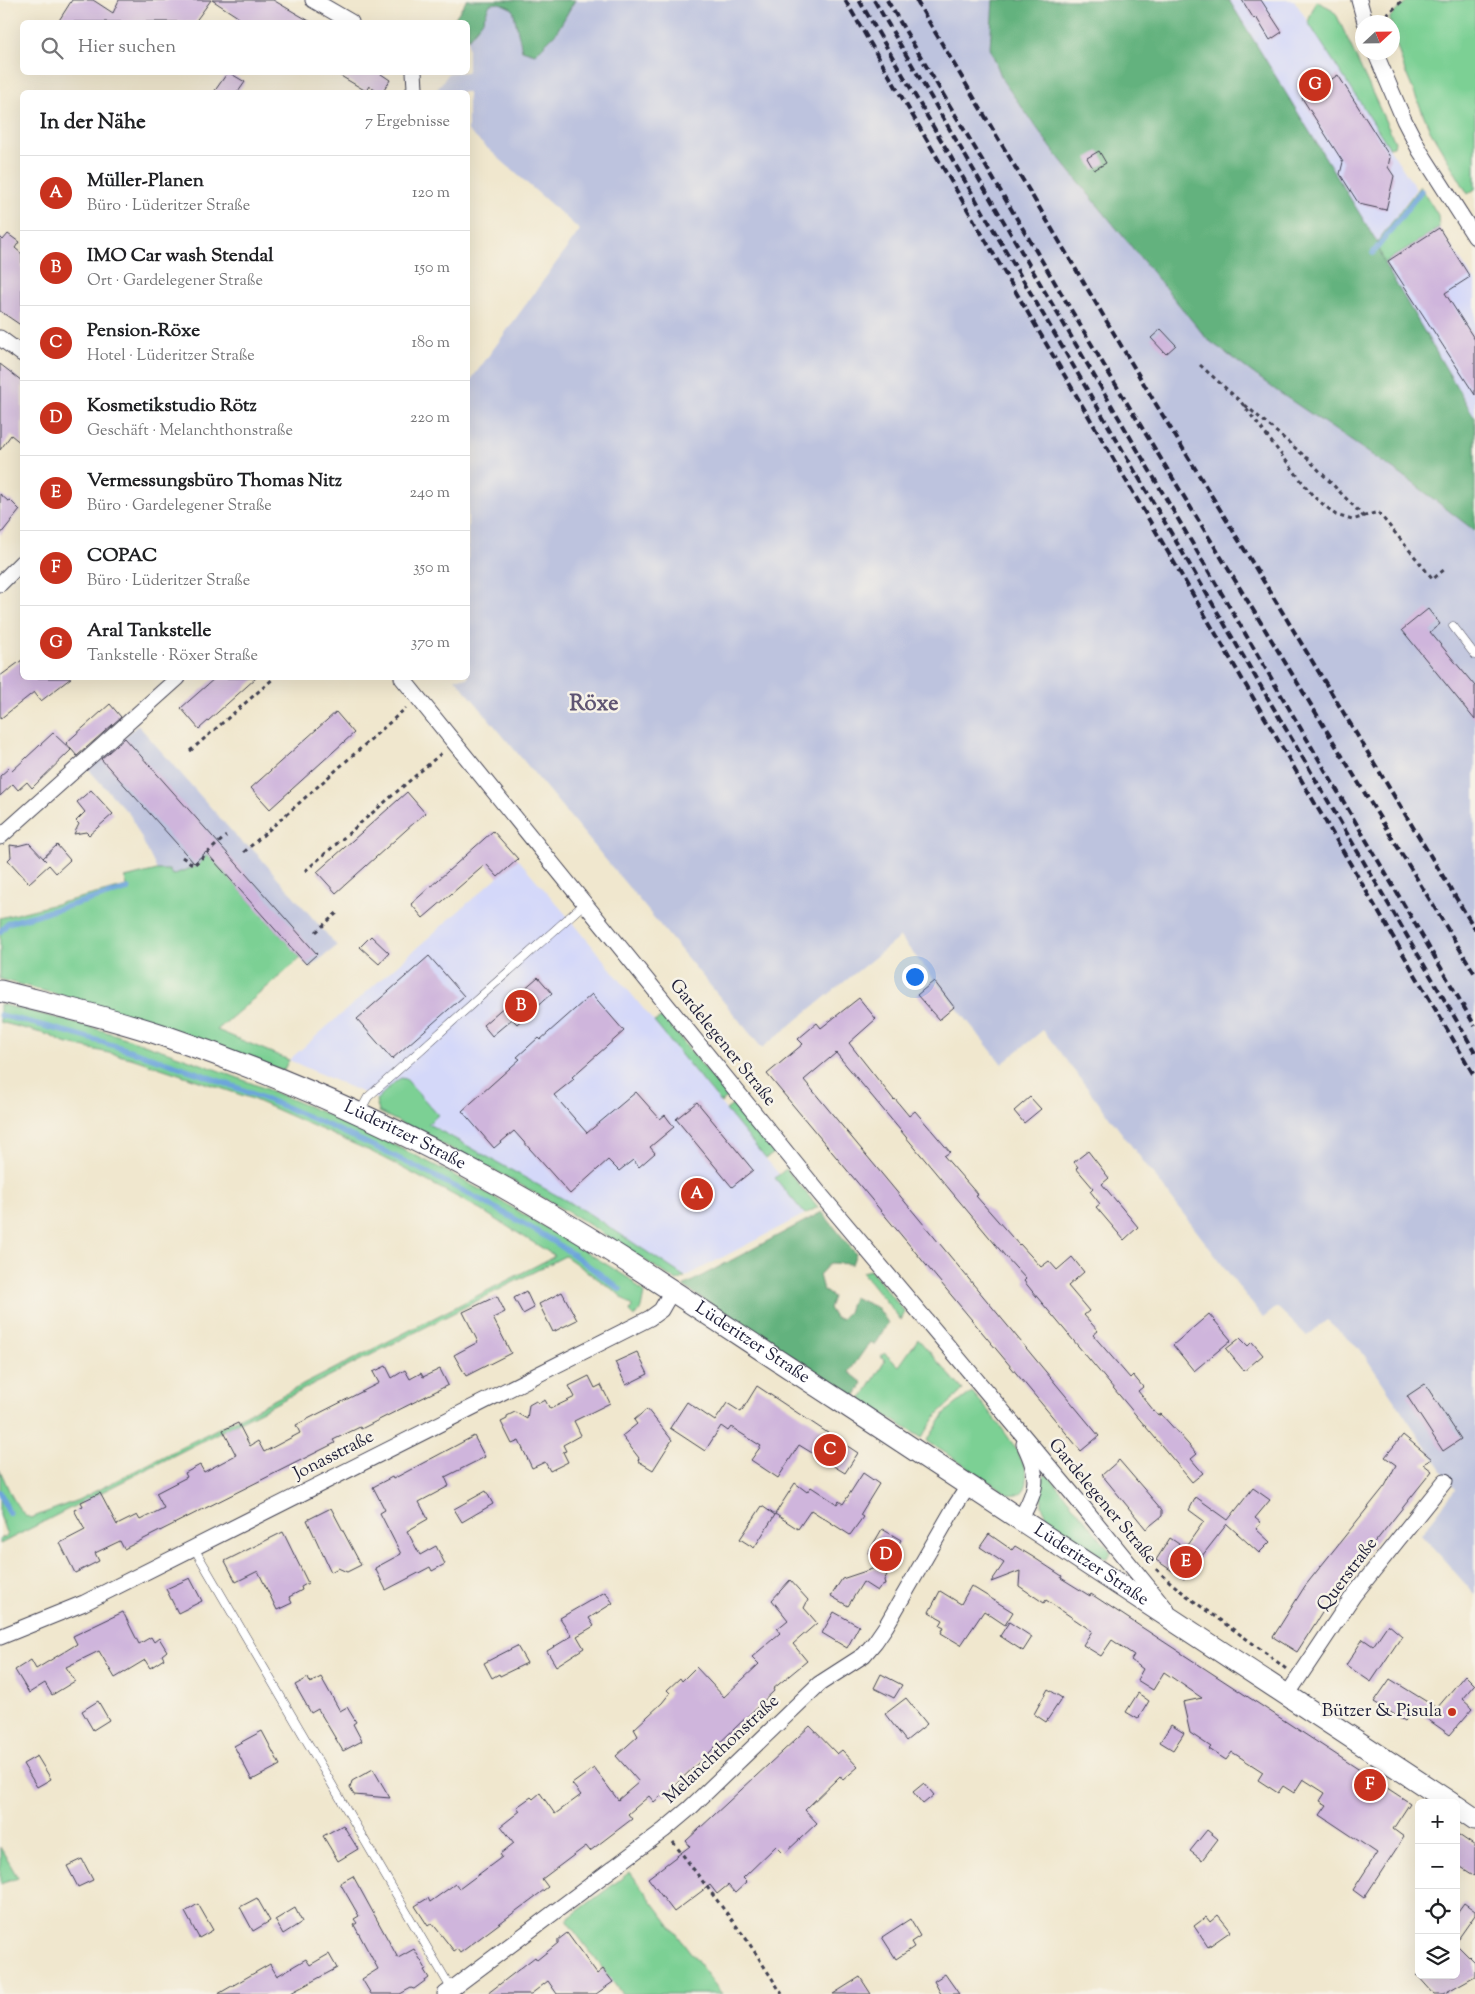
<!DOCTYPE html>
<html lang="de">
<head>
<meta charset="utf-8">
<style>
  :root { --surface:#fff; --page:#f2f2f2; --text:#202124; --muted:#757577; --line:#e0e0e0; --accent:#c8321e }
  body { margin:0; font-family:"Sorts Mill Goudy",serif; background:var(--page); color:var(--text) }
  .controls { position:absolute; right:15px; bottom:15px; display:grid; overflow:hidden; border-radius:8px; box-shadow:0 5px 20px #0002 }
  .controls button { width:45px; height:45px; display:grid; place-items:center; padding:0; border:0; border-bottom:1px solid var(--line); background:var(--surface); color:var(--text); font:25px sans-serif }
  .compass { position:absolute; left:1355px; top:15px; width:45px; height:45px; border-radius:50%; background:var(--surface); box-shadow:0 5px 20px #0002; rotate:68deg }
  .you { position:absolute; left:914px; top:976px; width:18px; height:18px; margin:-12px; border:4px solid #fff; border-radius:50%; background:#1a73e8; box-shadow:0 0 0 8px #1a73e833 }
  .badge { display:grid; place-items:center; width:32px; height:32px; border-radius:50%; background:var(--accent); color:#fff; font-size:16px; font-weight:700 }
  .pin { position:absolute; translate:-50% -50%; border:2px solid #fff; box-shadow:0 1px 5px #0006 }
  .list { margin:0; padding:0; list-style:none }
  h2 { display:flex; justify-content:space-between; align-items:center; height:65px; margin:0; padding:0 20px; font-size:21px }
  h2 small { font-size:16px; font-weight:400; color:var(--muted) }
  .list li { display:grid; grid-template-columns:32px 1fr auto; gap:15px; align-items:center; box-sizing:border-box; height:75px; padding:0 20px; border-top:1px solid var(--line) }
  .list b { display:block; font-size:19px; white-space:nowrap }
  .list p { margin:0; font-size:16px; white-space:nowrap; color:var(--muted) }
  .list em { font-size:16px; font-style:normal; color:var(--muted) }
  .icon { flex:none; width:28px; height:28px; fill:none; stroke:currentColor; stroke-width:2; stroke-linecap:round; stroke-linejoin:round }
  .map { position:relative; flex:none; width:1475px; height:1994px; overflow:hidden }
  .search { position:absolute; background:var(--surface); box-shadow:0 5px 20px #0002; left:20px; top:20px; width:450px; height:55px; display:flex; align-items:center; gap:12px; box-sizing:border-box; padding:0 18px; border-radius:8px; color:var(--muted); font-size:19px }
  .panel { position:absolute; background:var(--surface); box-shadow:0 5px 20px #0002; left:20px; top:90px; width:450px; height:590px; border-radius:8px }
  .map>svg:first-child { display:block }
</style>
</head>
<body>
<div class="map">
<svg width="1475" height="1994" viewBox="0 0 1475 1994">
  <rect width="100%" height="100%" fill="#f7f3e8"/>
  <filter id="ink" filterUnits="userSpaceOnUse"><feTurbulence type="fractalNoise" baseFrequency=".02" numOctaves="2"/><feDisplacementMap in="SourceGraphic" scale="10" xChannelSelector="R" yChannelSelector="G"/><feConvolveMatrix kernelMatrix="1 2 1 2 8 2 1 2 1" color-interpolation-filters="sRGB"/></filter>
  <filter id="wash" filterUnits="userSpaceOnUse"><feTurbulence type="fractalNoise" baseFrequency=".0096" numOctaves="4" result="noise"/><feDisplacementMap in="SourceGraphic" scale="20" xChannelSelector="R" yChannelSelector="G"/><feGaussianBlur stdDeviation="1.12" result="paint"/><feColorMatrix in="noise" values="0 0 0 0 0 0 0 0 0 0 0 0 0 0 0 0 0 1.4 0 .05"/><feComposite in="paint" operator="in"/></filter>
  <g filter="url(#wash)">
    <rect width="100%" height="100%" fill="#f0e7ce"/>
    <g fill="#d4d8f9">
      <polygon points="1229,0 1294,0 1416,189 1377,242"/>
      <polygon points="1439,228 1475,281 1475,418 1384,263"/>
      <polygon points="518,859 575,925 766,1159 779,1174 776,1178 805,1214 685,1277 584,1211 388,1104 289,1060"/>
    </g>
    <g fill="#bdc3de">
      <polygon points="467,0 1229,0 1377,242 1384,263 1475,418 1475,1595 1421,1534 1455,1490 1360,1349 1327,1320 1307,1336 1277,1307 1263,1318 1043,1030 1002,1064 900,937 762,1048 455,678 468,678 468,384 580,230 468,131 468,92 435,92 449,73 468,72 468,22 452,22"/>
      <polygon points="138,725 242,843 251,847 337,946 309,968 208,855 197,866 172,875 169,870 157,870 130,815 88,769"/>
    </g>
    <g fill="#7bd094" stroke="#4e7968">
      <polygon points="1408,0 1475,0 1475,189 1468,194 1430,130 1405,71 1393,34 1392,22 1390,22 1390,17"/>
      <polygon points="1316,1 1330,8 1337,16 1395,142 1394,146 1389,147 1308,22"/>
      <polygon points="1420,186 1438,215 1439,228 1384,263 1377,242"/>
      <polygon points="208,854 301,958 217,1030 289,1060 283,1071 100,1006 0,979 0,918 127,886 125,878 157,870 169,870 172,875 197,866"/>
      <path d="M0 1004C45 1015 91 1026 135 1041 223 1070 310 1105 394 1145 476 1184 553 1231 630 1279L644 1293 641 1308 635 1317 630 1312 632 1306 615 1291 565 1256 0 1544V1539L7 1536 0 1515V1470C6 1483 17 1514 31 1518L78 1500 555 1256 476 1207 372 1152 250 1098 131 1058 64 1043 49 1035 0 1022Z"/>
      <polygon points="661,1018 664,1018 728,1097 721,1103 654,1022"/>
      <polygon points="401,1078 406,1079 438,1115 428,1124 585,1211 685,1277 677,1281 585,1222 505,1176 379,1112 376,1100 396,1081"/>
      <polygon points="734,1104 774,1153 766,1159 726,1110"/>
      <polygon points="786,1169 818,1207 805,1214 775,1178"/>
      <polygon points="870,1270 905,1312 901,1320 862,1272"/>
      <polygon points="918,1339 963,1390 937,1415 922,1438 861,1400 885,1361 881,1357 884,1353 899,1366"/>
      <path d="M972 1392C986 1408 1038 1466 1025 1488 1021 1495 1015 1495 1008 1494L927 1441 946 1412Z"/>
      <polygon points="1045,1475 1049,1476 1111,1552 1108,1558 1104,1558 1050,1523 1042,1506 1041,1479"/>
      <polygon points="0,1847 18,1878 0,1884"/>
      <polygon points="630,1872 722,1994 622,1994 566,1920"/>
    </g>
    <g fill="#64b27e" stroke="#436a5c">
      <polygon points="467,0 575,0 556,33 535,54 522,50 513,9 500,3 490,4 482,22 468,39 468,22 452,22"/>
      <polygon points="993,0 1229,0 1377,242 1384,263 1475,418 1475,531 1409,480 1277,391 1207,339 1055,153 1003,81 990,48"/>
      <polygon points="822,1212 856,1254 852,1264 830,1263 819,1275 823,1290 833,1297 829,1308 835,1318 841,1319 848,1312 853,1297 878,1308 888,1323 874,1345 870,1342 849,1372 863,1383 855,1397 683,1286"/>
    </g>
    <g fill="none" stroke-linecap="round" stroke-linejoin="round">
      <g stroke="#6da5db" stroke-width="5.5">
        <polyline points="1373,253 1421,191"/>
        <polyline points="0,932 8,923 128,889"/>
        <path d="M0 1015C146 1049 286 1101 420 1169 466 1192 512 1216 556 1243 578 1257 599 1274 620 1289"/>
        <polyline points="0,1492 9,1513"/>
      </g>
    </g>
    <g id="blocks">
      <g fill="#cfb5dc">
        <polygon points="72,0 93,0 113,13 119,0 211,0 195,22 58,22"/>
        <polygon points="212,0 273,0 311,22 235,22 238,17"/>
        <polygon points="1242,0 1261,0 1282,32 1270,40 1256,17 1254,19"/>
        <polygon points="228,72 245,82 238,92 214,92"/>
        <polygon points="334,72 378,72 390,80 383,92 378,92 369,86 366,91"/>
        <polygon points="1338,75 1390,157 1388,167 1394,176 1386,210 1359,204 1340,174 1343,162 1302,98"/>
        <polygon points="1099,151 1106,163 1094,170 1087,158"/>
        <polygon points="1439,228 1470,277 1445,293 1475,340 1475,395 1388,261"/>
        <polygon points="8,234 19,242 15,248 22,254 22,326 0,311 0,237 3,240"/>
        <polygon points="1161,329 1176,345 1166,354 1151,338"/>
        <polygon points="0,364 22,381 22,444 11,435 0,450"/>
        <polygon points="0,494 8,501 10,500 20,510 0,535"/>
        <polygon points="1428,609 1440,624 1430,632 1475,686 1475,720 1402,630"/>
        <polygon points="22,660 22,678 71,678 41,701 34,692 0,719 0,676"/>
        <polygon points="215,678 256,678 199,729 181,708"/>
        <polygon points="110,704 121,717 77,756 66,743"/>
        <polygon points="336,712 354,733 270,809 251,788"/>
        <polygon points="53,733 71,750 32,788 27,782 18,790 13,784 0,796 0,776 9,768 12,771"/>
        <polygon points="125,738 317,954 306,964 206,852 194,863 101,759"/>
        <polygon points="91,790 113,814 89,835 86,832 74,834 79,824 76,821 85,812 77,802"/>
        <polygon points="407,792 425,813 336,893 317,872"/>
        <polygon points="493,831 518,859 498,877 486,864 423,918 411,904"/>
        <polygon points="29,843 46,861 43,858 57,845 70,860 56,873 49,865 29,883 8,860 11,857 10,845 17,846"/>
        <polygon points="371,936 389,953 379,964 360,947"/>
        <polygon points="429,956 464,996 392,1059 357,1019"/>
        <polygon points="538,977 552,993 517,1024 512,1019 492,1036 483,1025"/>
        <polygon points="934,981 954,1007 939,1020 917,995"/>
        <polygon points="592,994 624,1031 572,1077 574,1079 554,1095 587,1133 636,1092 660,1119 665,1115 674,1127 650,1147 655,1153 639,1167 633,1160 619,1171 608,1160 570,1194 514,1131 494,1148 462,1111 520,1059 517,1057 538,1038 540,1040"/>
        <polygon points="859,998 876,1019 849,1043 894,1100 895,1099 909,1116 915,1111 950,1152 944,1156 978,1195 976,1196 1019,1245 1020,1244 1041,1267 1049,1261 1057,1270 1072,1257 1084,1272 1068,1286 1089,1311 1084,1315 1098,1331 1093,1335 1130,1378 1133,1375 1143,1387 1138,1391 1158,1416 1161,1414 1197,1454 1191,1459 1203,1473 1192,1482 1032,1291 1024,1281 1026,1279 1005,1256 836,1053 804,1080 1099,1436 1081,1451 767,1074 803,1044 798,1039 817,1023 821,1028"/>
        <polygon points="1030,1097 1041,1109 1024,1123 1014,1111"/>
        <polygon points="697,1102 753,1170 732,1187 676,1119"/>
        <polygon points="1088,1151 1109,1178 1102,1184 1138,1227 1124,1240 1096,1207 1100,1204 1090,1191 1093,1188 1076,1168 1078,1167 1074,1162"/>
        <polygon points="526,1291 534,1308 523,1314 514,1298"/>
        <polygon points="562,1292 577,1320 553,1332 539,1304"/>
        <polygon points="497,1296 505,1312 493,1318 511,1353 466,1376 454,1355 478,1342 463,1312"/>
        <polygon points="1209,1314 1231,1340 1194,1371 1173,1345"/>
        <polygon points="1240,1338 1248,1346 1252,1342 1263,1355 1244,1371 1226,1349"/>
        <polygon points="637,1352 648,1374 626,1385 615,1362"/>
        <polygon points="386,1366 392,1378 405,1370 410,1379 421,1373 423,1377 440,1369 448,1385 361,1429 360,1427 333,1440 335,1443 124,1549 120,1541 95,1553 99,1561 75,1573 60,1543 85,1530 74,1510 83,1506 81,1502 100,1493 117,1525 137,1515 140,1520 164,1508 156,1493 187,1477 185,1473 200,1465 204,1472 236,1455 223,1430 238,1423 250,1446 258,1441 264,1452 300,1433 296,1425 379,1383 373,1372"/>
        <polygon points="589,1376 595,1388 601,1385 610,1403 574,1421 581,1435 563,1445 566,1451 563,1452 568,1462 550,1471 545,1462 532,1468 519,1441 512,1444 501,1422 507,1419 507,1416 515,1412 527,1419 529,1405 536,1401 539,1403 545,1400 550,1409 575,1397 569,1386"/>
        <polygon points="1425,1384 1461,1439 1443,1451 1407,1396"/>
        <polygon points="757,1386 858,1453 845,1473 799,1445 778,1478 751,1460 761,1446 731,1427 728,1431 721,1426 705,1451 670,1428 687,1402 715,1421 727,1403 741,1412"/>
        <polygon points="647,1409 672,1440 653,1470 638,1461 639,1458 622,1436 637,1424 634,1420"/>
        <polygon points="1403,1435 1432,1459 1423,1464 1432,1471 1336,1591 1297,1652 1273,1637 1305,1586 1385,1486 1396,1465 1385,1457"/>
        <polygon points="474,1436 485,1457 445,1477 449,1486 419,1502 428,1519 407,1531 420,1555 436,1546 445,1564 432,1571 430,1567 386,1590 375,1568 401,1554 380,1513 385,1510 373,1487 392,1477 393,1479"/>
        <polygon points="1119,1460 1162,1510 1162,1516 1146,1529 1102,1475"/>
        <polygon points="863,1473 879,1484 860,1515 863,1517 850,1535 811,1510 798,1529 775,1514 795,1483 807,1492 811,1487 837,1504 839,1501 843,1504"/>
        <polygon points="1253,1488 1270,1500 1255,1518 1261,1523 1256,1529 1270,1542 1259,1553 1227,1524 1184,1579 1156,1560 1170,1538 1185,1548 1204,1521 1189,1510 1196,1497 1228,1520"/>
        <polygon points="486,1491 493,1504 462,1522 454,1509"/>
        <polygon points="762,1506 775,1515 754,1548 740,1539"/>
        <polygon points="331,1508 361,1565 347,1572 338,1568 331,1572 307,1520"/>
        <polygon points="882,1529 901,1540 886,1564 868,1553"/>
        <polygon points="283,1532 308,1583 301,1587 302,1590 289,1597 292,1603 277,1610 258,1571 236,1582 225,1561"/>
        <polygon points="989,1534 1012,1550 1015,1546 1033,1557 1062,1576 1061,1578 1090,1596 1091,1594 1410,1803 1393,1829 1404,1837 1364,1898 1353,1890 1377,1853 1320,1815 1327,1805 1320,1801 1325,1793 1303,1779 1294,1793 1283,1786 1278,1793 1258,1780 1263,1772 1232,1752 1226,1760 1209,1749 1211,1747 1190,1733 1183,1702 1202,1698 1164,1672 1153,1690 1137,1680 1143,1669 1131,1660 1134,1655 1112,1640 1101,1656 1083,1645 1092,1631 1046,1600 1044,1603 1019,1586 1020,1571 991,1582 1004,1563 980,1547"/>
        <polygon points="875,1568 887,1575 884,1580 885,1585 880,1587 877,1591 863,1582 848,1606 831,1596 842,1579"/>
        <polygon points="190,1578 202,1601 178,1613 166,1589"/>
        <polygon points="790,1580 808,1600 804,1608 817,1623 793,1644 807,1661 773,1689 774,1691 672,1788 671,1792 665,1797 661,1796 654,1802 649,1796 628,1814 632,1819 590,1851 586,1846 542,1879 548,1887 460,1953 457,1949 454,1951 432,1923 428,1926 415,1906 428,1898 430,1902 455,1884 459,1889 502,1857 500,1854 514,1843 501,1826 520,1811 517,1807 531,1797 533,1799 540,1793 555,1814 581,1795 572,1784 594,1768 618,1800 639,1782 616,1756 638,1736 634,1729 662,1703 670,1693 667,1690 680,1678 682,1681 696,1667 724,1697 759,1664 752,1657 780,1633 777,1629 788,1620 772,1600"/>
        <polygon points="971,1586 1013,1612 1005,1625 984,1611 961,1645 941,1633 944,1627 940,1625 943,1620 929,1612 940,1591 961,1604"/>
        <polygon points="605,1592 613,1603 589,1618 594,1626 577,1636 584,1648 556,1666 547,1651 572,1636 560,1618"/>
        <polygon points="123,1612 139,1644 151,1637 154,1642 159,1638 167,1651 162,1655 164,1659 150,1668 145,1660 115,1678 99,1651 66,1667 75,1681 52,1695 45,1683 29,1693 15,1670 31,1660 36,1669 77,1644 73,1636"/>
        <polygon points="834,1612 859,1626 847,1648 822,1633"/>
        <polygon points="1009,1622 1032,1637 1023,1651 1000,1636"/>
        <polygon points="1388,1624 1402,1636 1371,1682 1346,1665 1363,1639 1373,1646"/>
        <polygon points="517,1646 527,1663 500,1676 499,1674 492,1678 484,1663"/>
        <polygon points="881,1674 902,1685 894,1698 874,1688"/>
        <polygon points="1465,1675 1475,1685 1463,1699 1473,1708 1450,1735 1413,1709 1405,1721 1374,1702 1390,1679 1437,1708"/>
        <polygon points="321,1677 340,1711 347,1707 356,1722 353,1724 362,1741 343,1751 318,1709 311,1713 295,1685 308,1678 310,1683"/>
        <polygon points="1048,1689 1062,1698 1046,1722 1034,1714"/>
        <polygon points="1138,1693 1149,1701 1138,1719 1126,1712"/>
        <polygon points="906,1698 927,1724 906,1741 885,1714"/>
        <polygon points="98,1701 109,1720 93,1730 82,1711"/>
        <polygon points="1171,1725 1184,1733 1173,1750 1160,1742"/>
        <polygon points="810,1726 837,1754 842,1750 858,1767 843,1780 840,1776 805,1810 817,1823 784,1854 776,1846 743,1878 747,1882 735,1893 728,1885 717,1894 710,1885 674,1912 648,1878 690,1846 686,1841"/>
        <polygon points="262,1731 280,1765 252,1780 234,1746"/>
        <polygon points="37,1756 51,1779 37,1787 23,1764"/>
        <polygon points="373,1769 390,1798 354,1795 350,1788 352,1781"/>
        <polygon points="924,1783 934,1795 923,1804 913,1792"/>
        <polygon points="343,1825 358,1849 338,1861 323,1836"/>
        <polygon points="1207,1830 1218,1839 1202,1860 1190,1851"/>
        <polygon points="1456,1833 1475,1846 1475,1876 1456,1864"/>
        <polygon points="82,1859 93,1880 78,1887 67,1866"/>
        <polygon points="353,1876 398,1958 414,1949 426,1969 424,1970 429,1978 414,1989 411,1988 400,1994 371,1994 362,1979 378,1969 354,1925 357,1923 354,1919 359,1916 340,1883"/>
        <polygon points="257,1898 270,1921 253,1931 240,1907"/>
        <polygon points="1464,1903 1475,1911 1475,1915 1456,1942 1456,1914"/>
        <polygon points="198,1904 213,1930 199,1938 185,1912"/>
        <polygon points="295,1908 302,1922 283,1934 275,1920"/>
        <polygon points="1218,1915 1231,1931 1208,1947 1194,1926 1206,1917 1210,1922"/>
        <polygon points="910,1919 920,1936 911,1942 914,1947 896,1959 882,1937"/>
        <polygon points="567,1933 597,1974 603,1969 613,1982 596,1994 557,1994 548,1981 531,1994 487,1994 535,1957 537,1960 558,1943 558,1940"/>
        <polygon points="1456,1944 1475,1963 1475,1976 1443,1994 1434,1994 1417,1975 1456,1975"/>
        <polygon points="329,1954 337,1968 289,1994 218,1994 270,1964 277,1976 306,1959 310,1965"/>
        <polygon points="945,1974 959,1994 941,1994 934,1981"/>
        <polygon points="860,1977 871,1994 833,1994"/>
      </g>
    </g>
  </g>
  <g filter="url(#ink)">
    <use href="#blocks" fill-opacity="0" stroke="#414051" stroke-width="1"/>
    <g fill="none" stroke-linecap="round" stroke-linejoin="round">
      <g stroke="#414051" stroke-width="9">
        <g id="lane">
          <polyline points="1453,626 1475,655"/>
          <polyline points="359,1113 368,1097 584,904"/>
          <polyline points="194,1548 452,1990"/>
        </g>
      </g>
      <g stroke="#414051" stroke-width="17">
        <g id="street">
          <polyline points="313,0 351,22"/>
          <polyline points="1359,0 1365,22"/>
          <polyline points="1375,52 1404,120 1420,151 1475,237"/>
          <polyline points="413,92 415,88 414,72"/>
          <polyline points="0,338 22,354"/>
          <polyline points="0,584 22,562"/>
          <polyline points="402,678 820,1194 1080,1503 1167,1610"/>
          <polyline points="0,837 178,678"/>
          <path d="M1021 1518C1038 1487 1040 1477 1024 1444"/>
          <polyline points="0,1637 84,1603 650,1318 661,1310 672,1291"/>
          <polyline points="1287,1695 1353,1596 1445,1481"/>
          <polyline points="445,1994 664,1830 690,1808 819,1684 864,1655 875,1642 886,1626 954,1508 969,1485"/>
        </g>
      </g>
      <g stroke="#414051" stroke-width="23">
        <g id="secondary">
          <path id="s1" d="M0 991C54 1005 109 1017 162 1035 273 1073 382 1120 485 1177 608 1244 722 1325 840 1401 1044 1534 1247 1669 1451 1803"/>
          <polyline points="1456,1806 1475,1819"/>
        </g>
      </g>
      <g stroke="#414051" stroke-width="3" stroke-dasharray="4 4" stroke-linecap="butt">
        <polyline points="1384,22 1383,19 1403,0"/>
        <polyline points="1200,365 1241,402 1313,496 1336,515 1352,520 1378,512 1433,579 1446,568"/>
        <polyline points="1245,405 1308,459 1364,517"/>
        <polyline points="190,751 274,678"/>
        <polyline points="244,852 406,708"/>
        <polyline points="182,857 194,865 226,836"/>
        <polyline points="305,871 444,751"/>
        <polyline points="316,932 339,911"/>
        <path d="M1156 1569C1195 1607 1244 1634 1286 1669"/>
        <polyline points="673,1842 747,1940 782,1994"/>
      </g>
      <use href="#lane" stroke="#fff" stroke-width="8"/>
      <use href="#street" stroke="#fff" stroke-width="15"/>
      <use href="#secondary" stroke="#fff" stroke-width="21"/>
      <g stroke="#22223b" stroke-width="4" stroke-dasharray="8 4" stroke-linecap="butt">
        <polyline points="845,0 1475,1077"/>
        <polyline points="859,0 1475,1052"/>
        <polyline points="874,0 1475,1026"/>
        <polyline points="887,0 1105,367 1475,974"/>
        <polyline points="916,0 1154,401 1475,929"/>
      </g>
    </g>
  </g>
  <circle fill="#c8321e" stroke="#f7f3e8" stroke-width="2" cx="1452" cy="1712" r="5"/>
  <g text-anchor="middle" dominant-baseline="central" stroke-width="5" stroke-linejoin="round" paint-order="stroke">
    <g font-size="18" fill="#22223b" stroke="#f7f3e8">
      <text transform="translate(722 1043) rotate(51)">Gardelegener Straße</text>
      <text stroke="none"><textPath href="#s1" startOffset="431">Lüderitzer Straße</textPath></text>
      <text stroke="none"><textPath href="#s1" startOffset="836">Lüderitzer Straße</textPath></text>
      <text transform="translate(334 1456) rotate(-27)">Jonasstraße</text>
      <text transform="translate(1102 1502) rotate(50)">Gardelegener Straße</text>
      <text stroke="none"><textPath href="#s1" startOffset="1241">Lüderitzer Straße</textPath></text>
      <text transform="translate(1348 1575) rotate(-53)">Querstraße</text>
      <text transform="translate(722 1750) rotate(-43)">Melanchthonstraße</text>
    </g>
    <g font-size="18" fill="#22223b" stroke="#f7f3e8" text-anchor="end">
      <text x="1442" y="1712">Bützer &amp; Pisula</text>
    </g>
    <g font-size="22" font-weight="bold" fill="#5f5573" stroke="#f7f3e8">
      <text x="594" y="705">Röxe</text>
    </g>
  </g>
</svg>
<div class="controls">
<button>+</button>
<button>−</button>
<button><svg class="icon" aria-label="locate" viewBox="0 0 24 24"><circle cx="12" cy="12" r="6"/><path d="M12 2v4M12 18v4M2 12h4M18 12h4"/></svg></button>
<button><svg class="icon" aria-label="layers" viewBox="0 0 24 24"><path d="M12 4l9 5-9 5-9-5zM3 14l9 5 9-5"/></svg></button>
</div>
<svg class="compass" viewBox="-18 -18 36 36"><path d="M0-13l5 13h-10z" fill="#e53935"/><path d="M0 13l5-13h-10z" fill="#757577"/></svg>
<div class="you"></div>
<div class="pin badge" style="left:697px;top:1194px">A</div>
<div class="pin badge" style="left:521px;top:1006px">B</div>
<div class="pin badge" style="left:830px;top:1450px">C</div>
<div class="pin badge" style="left:886px;top:1555px">D</div>
<div class="pin badge" style="left:1186px;top:1562px">E</div>
<div class="pin badge" style="left:1370px;top:1785px">F</div>
<div class="pin badge" style="left:1315px;top:85px">G</div>
<div class="search"><svg class="icon" aria-label="search" viewBox="0 0 24 24"><circle cx="10" cy="10" r="6"/><path d="M15 15l6 6"/></svg>Hier suchen</div>
<section class="panel">
<h2>In der Nähe<small>7 Ergebnisse</small></h2>
<ul class="list">
<li><span class="badge">A</span><div><b>Müller-Planen</b><p>Büro · Lüderitzer Straße</p></div><em>120 m</em></li>
<li><span class="badge">B</span><div><b>IMO Car wash Stendal</b><p>Ort · Gardelegener Straße</p></div><em>150 m</em></li>
<li><span class="badge">C</span><div><b>Pension-Röxe</b><p>Hotel · Lüderitzer Straße</p></div><em>180 m</em></li>
<li><span class="badge">D</span><div><b>Kosmetikstudio Rötz</b><p>Geschäft · Melanchthonstraße</p></div><em>220 m</em></li>
<li><span class="badge">E</span><div><b>Vermessungsbüro Thomas Nitz</b><p>Büro · Gardelegener Straße</p></div><em>240 m</em></li>
<li><span class="badge">F</span><div><b>COPAC</b><p>Büro · Lüderitzer Straße</p></div><em>350 m</em></li>
<li><span class="badge">G</span><div><b>Aral Tankstelle</b><p>Tankstelle · Röxer Straße</p></div><em>370 m</em></li>
</ul>
</section>
</div>
</body>
</html>
